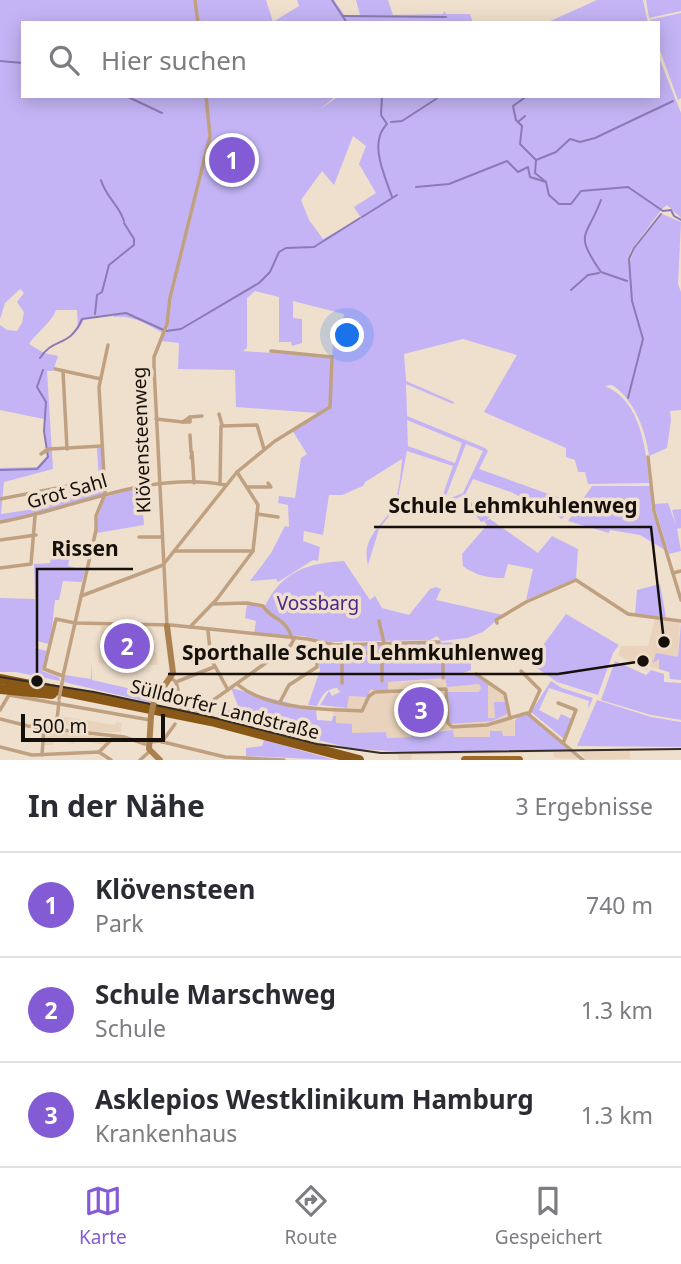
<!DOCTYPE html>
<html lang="de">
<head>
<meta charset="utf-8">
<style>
  :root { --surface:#fff; --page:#f7f7f7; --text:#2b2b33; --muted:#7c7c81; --line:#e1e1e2; --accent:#835bd5 }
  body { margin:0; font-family:"Noto Sans",sans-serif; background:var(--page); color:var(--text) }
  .scale { position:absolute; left:21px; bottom:18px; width:144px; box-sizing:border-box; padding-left:7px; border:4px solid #16100a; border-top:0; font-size:19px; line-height:24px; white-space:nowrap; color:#16100a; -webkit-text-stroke:5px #efdfcd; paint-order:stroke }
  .you { position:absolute; left:348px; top:336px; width:24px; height:24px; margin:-18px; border:5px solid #fff; border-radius:50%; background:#1a73e8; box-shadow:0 0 0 10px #1a73e833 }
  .badge { display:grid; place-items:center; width:46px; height:46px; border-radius:50%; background:var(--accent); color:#fff; font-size:23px; font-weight:700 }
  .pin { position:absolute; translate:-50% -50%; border:4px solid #fff; box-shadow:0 2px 7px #0006 }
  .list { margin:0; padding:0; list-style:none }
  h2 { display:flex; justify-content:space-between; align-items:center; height:91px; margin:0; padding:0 28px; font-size:30px }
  h2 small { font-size:23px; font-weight:400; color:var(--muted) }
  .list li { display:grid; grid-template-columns:46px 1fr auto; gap:21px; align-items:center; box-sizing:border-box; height:105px; padding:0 28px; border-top:2px solid var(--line) }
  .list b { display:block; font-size:26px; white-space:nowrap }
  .list p { margin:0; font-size:23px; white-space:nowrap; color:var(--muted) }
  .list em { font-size:23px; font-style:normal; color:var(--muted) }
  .icon { flex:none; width:38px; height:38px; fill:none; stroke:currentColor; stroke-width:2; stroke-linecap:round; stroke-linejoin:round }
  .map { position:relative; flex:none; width:681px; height:760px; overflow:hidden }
  .search { position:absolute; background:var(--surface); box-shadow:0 4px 18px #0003; left:21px; right:21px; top:21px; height:77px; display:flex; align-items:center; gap:18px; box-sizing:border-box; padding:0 24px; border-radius:0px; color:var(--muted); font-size:26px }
  .sheet { height:406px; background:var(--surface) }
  nav { display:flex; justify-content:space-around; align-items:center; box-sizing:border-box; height:98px; border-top:2px solid var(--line); background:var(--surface); font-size:19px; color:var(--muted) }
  nav a { display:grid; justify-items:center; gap:4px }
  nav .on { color:var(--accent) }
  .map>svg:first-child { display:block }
</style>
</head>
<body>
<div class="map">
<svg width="681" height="760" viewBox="0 0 681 760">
  <rect width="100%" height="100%" fill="#efdfcd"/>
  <g fill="#e9d3bc">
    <polygon points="655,619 680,622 678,657 659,659 659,669 649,666 647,671 618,655 621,646 648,646"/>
    <polygon points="101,626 152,628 158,665 98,663"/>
    <polygon points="426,678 479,678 505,694 507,714 515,721 516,736 503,736 502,731 490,731 490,737 453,737 453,730 411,732 411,737 386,738 386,733 352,733 336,723 333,711 335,707 347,708 348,693 351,691 388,690 388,682 426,681"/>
    <polygon points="155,705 317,742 378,752 681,748 681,750 630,751 630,759 586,760 580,752 574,752 579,759 554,758 553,752 412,755 411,760 399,760 398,755 317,746 155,707"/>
    <polygon points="60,716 115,725 116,722 122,723 121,732 95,732 60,724"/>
    <polygon points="45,730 107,737 109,739 105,745 79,740 73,744 55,738 53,745 43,745"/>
  </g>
  <g fill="#c4b4f5" fill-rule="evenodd">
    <path d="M0 0H266L273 22 299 6 297 0H334L345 16 360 15 356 0H388L393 15 443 14 444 11 446 14H470L473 23H23V96H336L319 110 339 96H658V55L681 113V218L667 205 662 209 631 250 628 267 635 248 662 214 681 222 678 284 681 292V410L670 411 671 420 667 448 649 456C646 431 634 399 612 385L605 386C641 401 646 449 649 483L588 484 585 472H578L575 460 566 457V448L484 412 517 355 463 339 404 354 406 381 454 402 453 404 406 384 407 416 485 448 488 451 479 469 574 503 562 519 511 492 473 479 465 495 481 514 490 517 485 521 490 519 538 553 552 536 578 549 576 579 526 600 533 569 508 564 504 578C489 578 476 576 463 566L462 554 487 525 484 521 481 522 462 496 425 511 396 507 379 529 368 565C360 535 387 524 395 502 399 490 401 472 402 459L365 482 363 486 342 495H329L323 535 304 531 303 541 320 547 318 561 313 560 278 582 276 579 250 581 271 553 285 526 289 527 288 505 278 503 279 496 295 498 301 458 307 454 292 430 318 413 236 407 235 370 178 369 179 343 161 341 168 328 172 297 211 137 209 134 163 333C146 324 133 315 114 317V314L85 318 78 330 77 310H56C52 322 37 332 29 344L44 353 58 356 53 371H47L53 469 4 482 1 514 41 508 70 499 68 486 99 481 97 448 102 446 105 494 44 514 0 522V468L37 467 47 456 44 419 0 410V325L7 330 17 331 22 323 24 312 17 302 24 293 20 289 5 303 0 319ZM353 136 366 146 359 164 376 193 354 207 361 218 323 239 309 220 301 200 322 171 334 185ZM255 291 279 297V342H291L292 346 302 343V319L293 318V301L344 314 342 325H335L332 357 243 351 247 348V298ZM407 420 462 443 455 463 408 446ZM466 444 483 451 463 493 444 501ZM407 451 453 466 440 503 425 507 397 503Z"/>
    <polygon points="597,0 643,0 648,23 546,23"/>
    <polygon points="646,0 681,0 681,11 649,18"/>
    <polygon points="681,13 681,98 678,100 658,45 658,23 649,20"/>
    <polygon points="592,486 650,486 652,511 665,550 640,535 610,530 609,533 568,521"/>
    <polygon points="141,487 144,525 97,533 98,517 105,497"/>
    <polygon points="668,503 676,525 672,510 681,509 681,528 677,529 681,551 669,554 654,504"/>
    <path d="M55 541 72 545 68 566 85 570 82 582 63 581 59 600H55C53 615 53 627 49 644L37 641 35 648 47 651 42 671 59 677 60 681 16 672H0V598L35 599 34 564 50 563Z"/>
    <path d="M344 561 370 600 375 596 382 608 409 615 430 589 436 587 441 589 436 600 503 615 483 632 467 638 441 641 437 636 430 640 331 642 303 636 254 634 256 621 245 618 247 604 265 606C282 571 308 563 344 561Z"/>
    <polygon points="660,584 666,617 635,614 637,590"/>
    <polygon points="566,614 619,645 613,653 598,695 557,682 530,663"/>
    <polygon points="681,623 681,680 670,679 669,672 659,669 659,659 653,663 656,653 678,657"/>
    <path d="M461 642V647H466L467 662H471V670L463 673H478L488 684V718H495L494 702H506L507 714 492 721 449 724 448 692H479L481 688 479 684 447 687 445 678 388 682V690H370L367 697 349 696 347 708 320 705 329 691 332 696 340 692 337 688C325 689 322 695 317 706L308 705 320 670 318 659 328 656 331 646Z"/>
    <polygon points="615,661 646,675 651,670 664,674 664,682 681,683 681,720 651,715 601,700"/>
    <polygon points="92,663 92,680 145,692 152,698 152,703 64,682 65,675 91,679"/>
    <polygon points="551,681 562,688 593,698 588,709 589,701 549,688 539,710 558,720 561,714 572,719 564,739 531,712"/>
    <polygon points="231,688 316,710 317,720 332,721 333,716 336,716 336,723 352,724 352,733 386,732 387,738 411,737 411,732 418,734 453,730 454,737 490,737 490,731 502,731 503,736 515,736 515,721 519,714 529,714 571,750 413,752 354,749 266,727 244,713 245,719 241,713 239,717 225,712 238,706"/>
    <polygon points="597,700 651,717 681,722 681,747 577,746"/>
    <polygon points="264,740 335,760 246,756 246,748 262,746"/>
  </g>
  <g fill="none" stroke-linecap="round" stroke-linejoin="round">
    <g stroke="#8c7ab6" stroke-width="2">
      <polyline points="332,0 347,23"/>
      <polyline points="343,16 446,17"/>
      <polyline points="0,61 23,63"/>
      <polyline points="126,96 162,113"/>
      <path d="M382 96 381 115 387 124C368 143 385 176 392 197"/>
      <polyline points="527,96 513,106 516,120 522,126 520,144 536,160 535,173 546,182"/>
      <polyline points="437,98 440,96"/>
      <polyline points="391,122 402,121 436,99"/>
      <polyline points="518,122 525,116"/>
      <polyline points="536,160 556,152 570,139 580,142 595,138 673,101"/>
      <path d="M101 180C106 198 119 204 124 221"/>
      <polyline points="416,187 449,184 507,161 518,172 528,167 530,177 546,182 549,195 559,204 571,204 581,191 628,187 663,211 671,210 674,216 681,220"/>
      <path d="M601 200C587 238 573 232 601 272L627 281"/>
      <polyline points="362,217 397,195"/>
      <polyline points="120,256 134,245 134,239 124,223"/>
      <polyline points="571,290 588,275 599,273"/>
      <polyline points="95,314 97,295 102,292 109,265 119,257"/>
      <path d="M40 358C53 337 70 348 82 319L126 313 166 331 181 329 259 283 270 272 279 252 286 248 314 247 360 218"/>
      <polyline points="628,398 643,339 632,301 629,259 634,248 661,214"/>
      <polyline points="0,470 37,469 48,457 44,431 46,402 37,387 43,370"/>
    </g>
    <g stroke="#bfa181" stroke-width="3.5">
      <polyline points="195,0 198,23"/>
      <polyline points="55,369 101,379"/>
      <polyline points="63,371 67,449"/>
      <polyline points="219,414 222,425"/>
      <polygon points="190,417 190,422 183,422"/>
      <polyline points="190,417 202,416"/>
      <polyline points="156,419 183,422"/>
      <polyline points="190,435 191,452"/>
      <polyline points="48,449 41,454 50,449 102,446"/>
      <polyline points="648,457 654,511 681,600"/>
      <polyline points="191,458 192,452 194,483"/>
      <polyline points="220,484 221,426 257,425 264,449"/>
      <polyline points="248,487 271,487 268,483"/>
      <polyline points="0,499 104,479"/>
      <polyline points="257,514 278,517"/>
      <path d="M0 522C75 509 147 470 226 485"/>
      <polyline points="144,537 139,537 161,537"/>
      <polyline points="0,540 36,535"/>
      <polyline points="175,551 253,551"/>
      <polyline points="0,568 31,564 35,516"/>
      <polyline points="673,573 681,571"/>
      <polyline points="81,596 163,565 237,472 275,441 330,407 332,357 271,351"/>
      <path d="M213 604 247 603 263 606C272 621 284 615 292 638"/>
      <polyline points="379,621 384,643"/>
      <polyline points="497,623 496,620 526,602 576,580 628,614 681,621"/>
      <polyline points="167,626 154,367 154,357 167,324 170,298 210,136 206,96"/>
      <polyline points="190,627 217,599 253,551 258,505 237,472"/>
      <polyline points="208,631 211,659 228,690"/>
      <polyline points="443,652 443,678"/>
      <polyline points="521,671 540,690 529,714"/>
      <polyline points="476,674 505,694 510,718"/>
      <polyline points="63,676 44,669 56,619 75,623 171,625 308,639 335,645 439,642"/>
      <polyline points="63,676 96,530 96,516 105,494 99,387 108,345"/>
      <polyline points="171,678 176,682 180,698 177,707"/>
      <polyline points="382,681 382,653 460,651"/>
      <polyline points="176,682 214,667"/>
      <polyline points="342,683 342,654 382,653"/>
      <path d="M237 684C268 710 324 709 362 711L369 696 375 692 446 689 448 723 452 727 487 725 527 713 583 760"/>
      <polyline points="158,697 179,707 198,711 291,645 294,639"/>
      <polyline points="280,702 289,685 317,667 317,657"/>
      <polyline points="558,703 576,710 564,741"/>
      <polyline points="0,710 9,695 150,720"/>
      <polyline points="0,719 28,726 124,737 145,744"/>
      <polyline points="56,728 59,702"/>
      <polyline points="150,742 159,741 225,757 284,760"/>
      <polyline points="162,742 175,724"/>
      <polyline points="0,747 32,755 99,752 111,760"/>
      <polyline points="99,752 114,737"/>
      <polyline points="42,755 44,727"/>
      <polyline points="140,760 150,751"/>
    </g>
    <g stroke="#ac8150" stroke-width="6">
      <polyline points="154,701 173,673 167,626"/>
      <polyline points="151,716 149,749 160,760"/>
    </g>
    <polyline stroke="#9e6925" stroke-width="8" points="465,760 519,760"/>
    <g stroke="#895817" stroke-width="10">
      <polyline points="0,679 211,721 359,760"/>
      <polyline points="0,689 52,694"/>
    </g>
    <polyline stroke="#342d25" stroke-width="2" points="0,677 94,692 207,716 317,744 381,753 681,749"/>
    <polyline stroke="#bfa181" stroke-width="3.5" points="59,699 63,678"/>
    <polyline stroke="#ac8150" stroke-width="6" points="151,716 154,701"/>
  </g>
  <g text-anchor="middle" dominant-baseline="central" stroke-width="7" stroke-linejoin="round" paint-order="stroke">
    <g font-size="19" fill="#16100a" stroke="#efdfcd">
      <text transform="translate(141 440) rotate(-92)">Klövensteenweg</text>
      <text transform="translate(67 491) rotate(-16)">Grot Sahl</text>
      <text transform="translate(225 709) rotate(14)">Sülldorfer Landstraße</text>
    </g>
    <g font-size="19" fill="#4b2589" stroke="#efdfcd">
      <text x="318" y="603">Vossbarg</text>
    </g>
  </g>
  <path fill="none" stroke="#16100a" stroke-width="2.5" d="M664 642L651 527H374M37 681L37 569H133M643 661L558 674H168"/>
  <g fill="#16100a" stroke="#efdfcd" stroke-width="2.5">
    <circle cx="664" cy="642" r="7"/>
    <circle cx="37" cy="681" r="7"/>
    <circle cx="643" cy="661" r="7"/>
  </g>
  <g font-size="21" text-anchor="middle" font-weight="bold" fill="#16100a" stroke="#efdfcd" stroke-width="7" stroke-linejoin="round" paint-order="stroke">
    <text x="513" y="513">Schule Lehmkuhlenweg</text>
    <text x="85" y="556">Rissen</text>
    <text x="363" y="660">Sporthalle Schule Lehmkuhlenweg</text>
  </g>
</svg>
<div class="scale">500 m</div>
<div class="you"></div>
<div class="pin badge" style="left:232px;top:160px">1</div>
<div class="pin badge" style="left:127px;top:646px">2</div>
<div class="pin badge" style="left:421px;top:710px">3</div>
<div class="search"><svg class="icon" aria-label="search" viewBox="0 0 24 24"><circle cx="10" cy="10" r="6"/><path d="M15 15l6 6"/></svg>Hier suchen</div>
</div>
<section class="sheet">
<h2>In der Nähe<small>3 Ergebnisse</small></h2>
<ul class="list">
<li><span class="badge">1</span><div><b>Klövensteen</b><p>Park</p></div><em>740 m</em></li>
<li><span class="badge">2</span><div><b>Schule Marschweg</b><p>Schule</p></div><em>1.3 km</em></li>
<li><span class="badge">3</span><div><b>Asklepios Westklinikum Hamburg</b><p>Krankenhaus</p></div><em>1.3 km</em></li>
</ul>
</section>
<nav>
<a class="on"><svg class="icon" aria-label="map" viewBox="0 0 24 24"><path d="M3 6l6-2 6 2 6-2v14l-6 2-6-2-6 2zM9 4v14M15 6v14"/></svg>Karte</a>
<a><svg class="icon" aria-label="directions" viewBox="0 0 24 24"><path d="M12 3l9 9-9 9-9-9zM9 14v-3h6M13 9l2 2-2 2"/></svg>Route</a>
<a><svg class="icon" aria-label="saved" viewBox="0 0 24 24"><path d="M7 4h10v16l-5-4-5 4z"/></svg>Gespeichert</a>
</nav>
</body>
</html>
